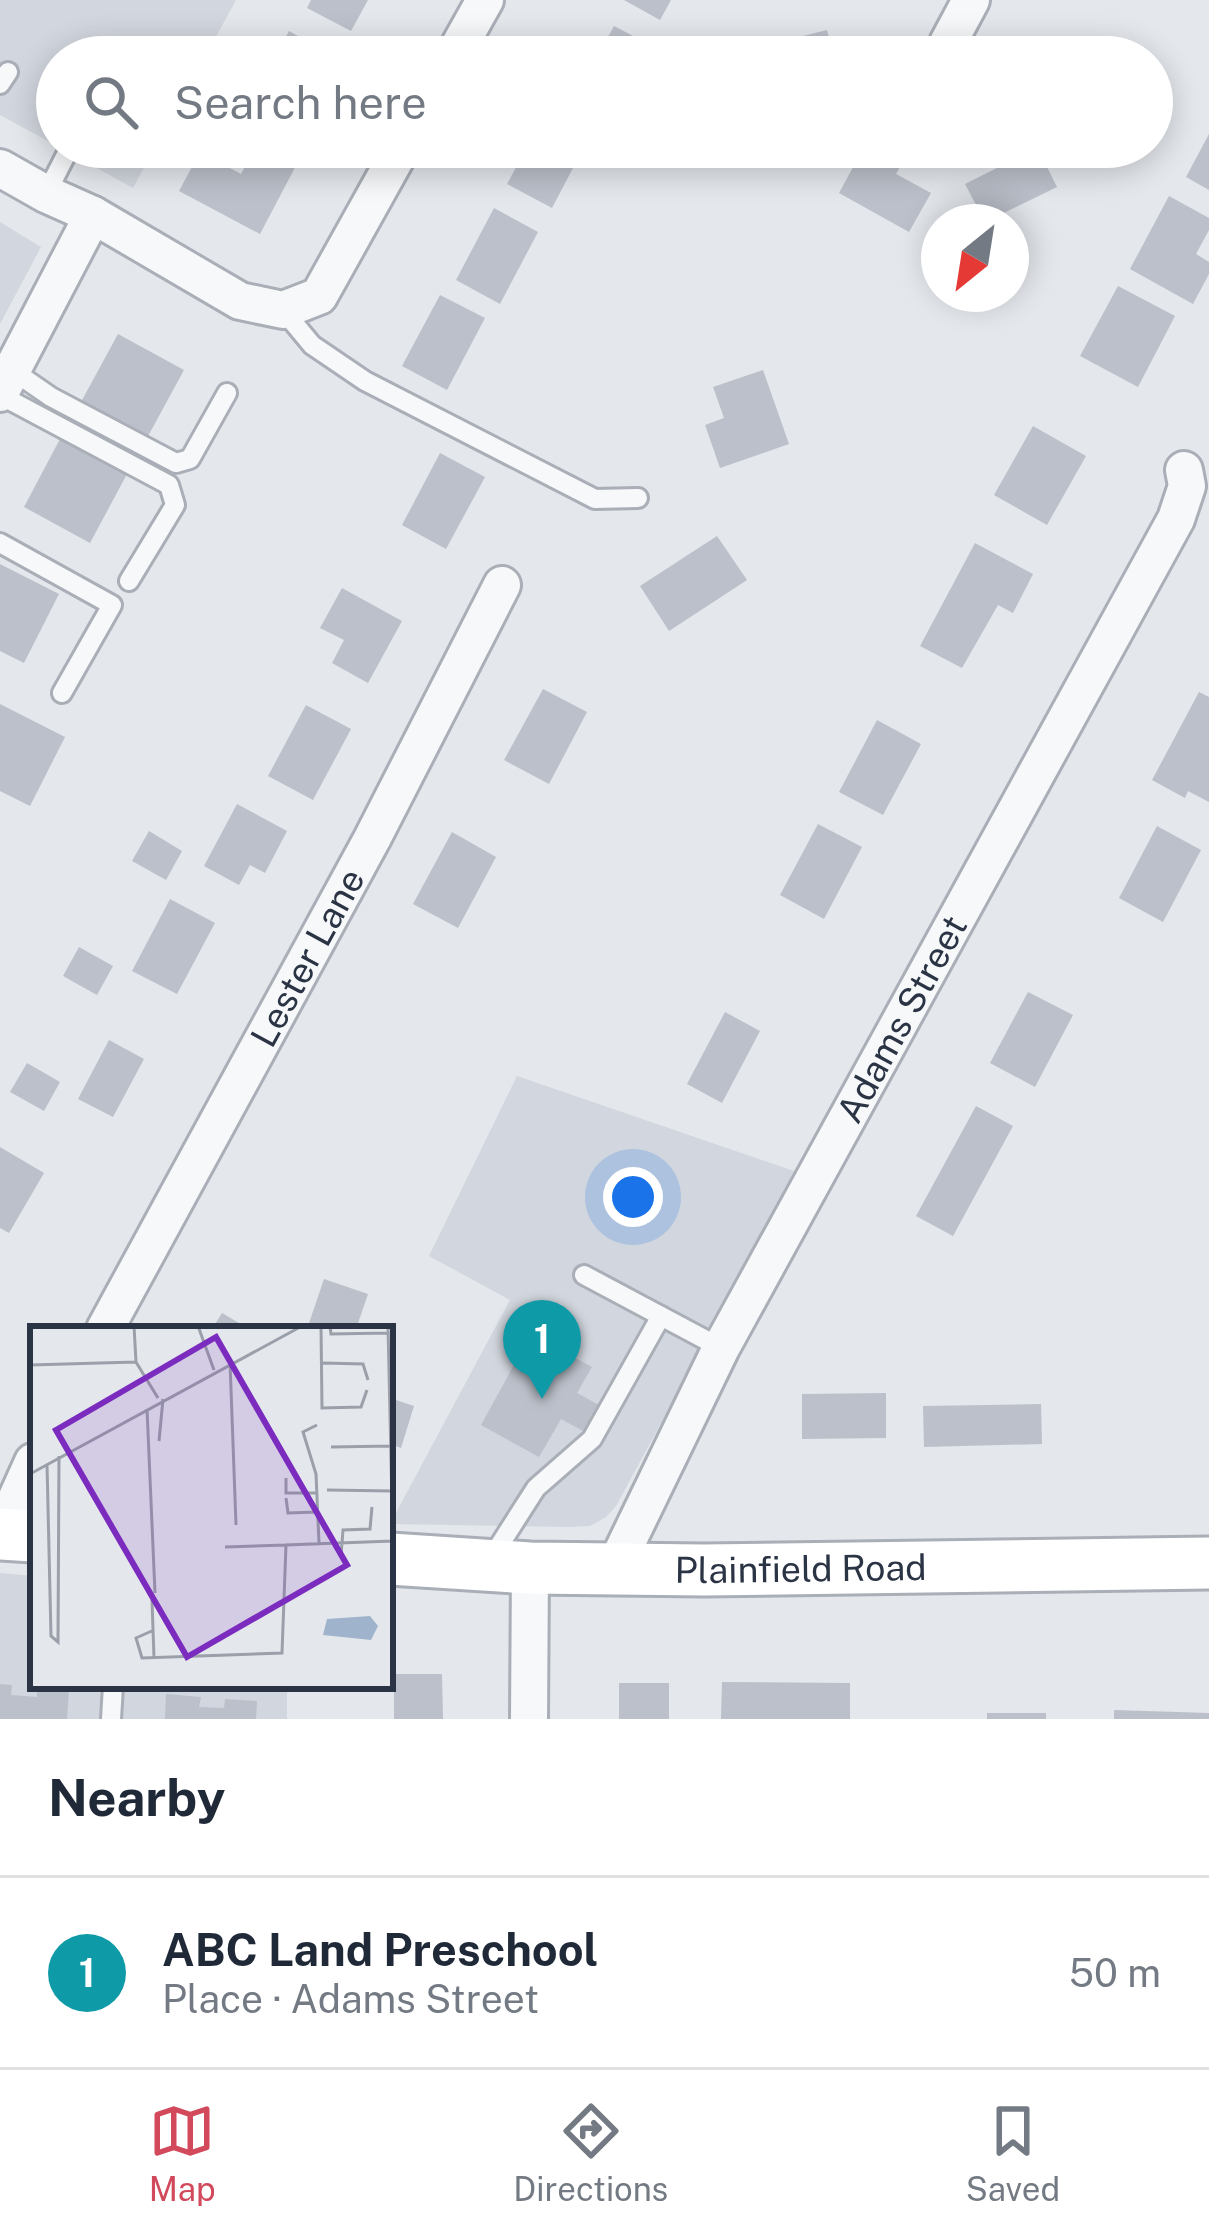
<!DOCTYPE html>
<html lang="en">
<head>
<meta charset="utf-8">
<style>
  :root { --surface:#fff; --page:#f2f2f3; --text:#1f2937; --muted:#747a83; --line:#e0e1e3; --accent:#d1495b }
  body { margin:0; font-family:"Public Sans",sans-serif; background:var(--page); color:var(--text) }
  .compass { position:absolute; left:921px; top:204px; width:108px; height:108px; border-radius:50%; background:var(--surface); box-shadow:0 6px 30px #0003; rotate:210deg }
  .you { position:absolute; left:633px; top:1197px; width:42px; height:42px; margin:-30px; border:9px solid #fff; border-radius:50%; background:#1a73e8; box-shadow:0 0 0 18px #1a73e833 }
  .badge { display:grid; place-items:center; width:78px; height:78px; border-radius:50%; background:var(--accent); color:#fff; font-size:39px; font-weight:700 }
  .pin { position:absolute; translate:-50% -99px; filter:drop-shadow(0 3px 6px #0008) }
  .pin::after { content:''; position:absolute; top:63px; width:42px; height:36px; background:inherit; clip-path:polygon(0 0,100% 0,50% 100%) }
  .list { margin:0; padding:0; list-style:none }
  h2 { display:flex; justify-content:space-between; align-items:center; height:156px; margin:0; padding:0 48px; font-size:51px }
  h2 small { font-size:39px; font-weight:400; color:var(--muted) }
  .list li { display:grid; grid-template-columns:78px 1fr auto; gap:36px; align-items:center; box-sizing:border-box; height:192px; padding:0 48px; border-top:3px solid var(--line) }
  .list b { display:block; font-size:45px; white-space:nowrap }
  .list p { margin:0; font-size:39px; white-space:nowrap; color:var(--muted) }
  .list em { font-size:39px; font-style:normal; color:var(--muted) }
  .icon { flex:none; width:66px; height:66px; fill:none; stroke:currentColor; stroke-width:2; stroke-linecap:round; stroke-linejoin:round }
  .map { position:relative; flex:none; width:1209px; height:1719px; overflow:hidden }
  .search { position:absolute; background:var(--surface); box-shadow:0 6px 30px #0003; left:36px; right:36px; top:36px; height:132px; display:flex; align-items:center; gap:30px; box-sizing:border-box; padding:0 42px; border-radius:66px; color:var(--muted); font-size:45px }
  .sheet { height:348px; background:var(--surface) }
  nav { display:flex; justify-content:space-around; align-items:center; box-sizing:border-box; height:168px; border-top:3px solid var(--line); background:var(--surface); font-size:33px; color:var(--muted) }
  nav a { display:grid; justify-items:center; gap:6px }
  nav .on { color:var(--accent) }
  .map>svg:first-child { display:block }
</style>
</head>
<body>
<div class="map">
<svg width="1209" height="1719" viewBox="0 0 1209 1719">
  <rect width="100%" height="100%" fill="#e4e7ec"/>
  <g fill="#d2d6de">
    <polygon points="0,0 236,0 205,57 57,57 57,146 0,115"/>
    <polygon points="59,147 155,147 133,188"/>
    <polygon points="0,222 41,247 0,324"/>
    <polygon points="517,1076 797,1172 616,1506 606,1517 590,1526 569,1527 390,1524 510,1300 429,1256"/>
    <polygon points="0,1573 33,1576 33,1686 287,1686 287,1719 0,1719"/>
  </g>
  <g fill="#bbc0ca">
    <polygon points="311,0 368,0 351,31 307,8"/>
    <polygon points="624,0 671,0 660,20"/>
    <polygon points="614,26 658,49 654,57 597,57"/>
    <polygon points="827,30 834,57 766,57 763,46"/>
    <polygon points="289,31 336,57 275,57"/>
    <polygon points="1209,134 1209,190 1186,177"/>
    <polygon points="256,147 280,147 300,158 260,234 179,191 200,152 241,174"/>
    <polygon points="527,147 584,147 552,208 507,184"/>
    <polygon points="864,147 888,147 906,156 896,174 931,193 909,232 839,193"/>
    <polygon points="994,147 1037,147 1057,187 985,222 965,184 1001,166 992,148"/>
    <polygon points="1169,196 1209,218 1209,230 1196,254 1209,262 1209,274 1193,304 1130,269"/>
    <polygon points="494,208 538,232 500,304 456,280"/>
    <polygon points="1118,286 1175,316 1138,387 1080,356"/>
    <polygon points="440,295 485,318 447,390 402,366"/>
    <polygon points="118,334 184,370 147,438 81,402"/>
    <polygon points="763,370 789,444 720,468 705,425 724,418 713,387"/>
    <polygon points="1033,426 1086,456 1047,525 994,495"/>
    <polygon points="60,439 127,474 90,543 24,507"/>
    <polygon points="440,453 485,477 446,549 402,525"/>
    <polygon points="717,536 747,580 669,631 640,586"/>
    <polygon points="975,543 1033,574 1013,613 998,605 962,668 920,646"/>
    <polygon points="0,564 59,594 24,663 0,651"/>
    <polygon points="342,588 402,621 368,683 332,663 344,640 320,628"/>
    <polygon points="543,689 587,712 549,784 504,760"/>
    <polygon points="1199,692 1209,697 1209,802 1188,791 1185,798 1152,780"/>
    <polygon points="0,704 65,737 30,806 0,791"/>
    <polygon points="306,705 351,729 313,800 268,776"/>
    <polygon points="877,720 921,744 883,815 839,792"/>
    <polygon points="237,804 287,831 265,873 250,865 239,885 204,866"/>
    <polygon points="818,824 862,847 824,919 780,895"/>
    <polygon points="1157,826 1201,850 1163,922 1119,898"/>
    <polygon points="149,831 182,851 166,880 132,861"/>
    <polygon points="452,832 496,857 458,928 413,904"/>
    <polygon points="170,899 215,923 177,994 132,971"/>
    <polygon points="79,947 113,966 97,995 63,976"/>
    <polygon points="1028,992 1073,1015 1035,1087 990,1063"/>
    <polygon points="725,1012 760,1031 722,1103 687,1084"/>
    <polygon points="109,1040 144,1059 113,1117 78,1099"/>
    <polygon points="27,1063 60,1082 44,1111 10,1092"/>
    <polygon points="976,1106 1013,1126 953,1236 916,1216"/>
    <polygon points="0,1147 44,1173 9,1233 0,1228"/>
    <polygon points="324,1279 368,1294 356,1329 307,1329"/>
    <polygon points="222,1313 249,1329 212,1329"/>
    <polygon points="531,1334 592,1367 577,1393 599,1405 585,1432 561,1419 539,1457 481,1425"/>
    <polygon points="886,1393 886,1438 802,1439 802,1394"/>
    <polygon points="390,1398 414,1406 401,1448 390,1444"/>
    <polygon points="1041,1404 1042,1444 924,1447 923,1406"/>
    <polygon points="394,1674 442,1674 443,1719 394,1719"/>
    <polygon points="722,1682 850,1683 850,1719 721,1719"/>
    <rect x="619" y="1683" width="50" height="36"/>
    <polygon points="0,1684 12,1685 11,1695 37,1697 37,1687 69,1689 67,1719 0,1719"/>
    <polygon points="166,1694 201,1697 199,1707 224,1708 225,1699 257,1701 256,1719 165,1719"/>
    <polygon points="1114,1710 1209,1713 1209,1719 1114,1719"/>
    <rect x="987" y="1713" width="59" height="6"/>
  </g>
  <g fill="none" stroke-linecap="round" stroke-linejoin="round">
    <g stroke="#a9aeb7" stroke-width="24">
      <g id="service">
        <polyline points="0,84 8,72"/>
        <polyline points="46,194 70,147"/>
        <polyline points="283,310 312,345 365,381 595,499 638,498"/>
        <polyline points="12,370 51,397 176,463 190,459 227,393"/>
        <polyline points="0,395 169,485 175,505 129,581"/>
        <polyline points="0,543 112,605 62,693"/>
        <polyline points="584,1275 721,1348"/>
        <polyline points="490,1560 536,1488 592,1439 661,1316"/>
        <polyline points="111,1719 113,1686"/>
      </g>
    </g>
    <g stroke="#a9aeb7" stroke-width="42">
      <g id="minor">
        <polyline points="948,43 971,0"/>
        <polyline points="453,57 485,0"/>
        <polyline points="0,168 46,194 93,215 240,301 283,310 319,296 402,147"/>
        <polyline points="0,393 93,215"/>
        <path id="s1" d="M105 1329 372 839 502 585"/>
        <polyline points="5,1534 11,1511 33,1462"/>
        <path id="s2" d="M614 1569 721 1348 1176 519 1187 486 1184 470"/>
        <polyline points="529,1719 530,1568"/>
      </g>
    </g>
    <g stroke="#a9aeb7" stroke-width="57">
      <g id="secondary">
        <polyline points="0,1534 33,1536"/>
        <path id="s3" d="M390 1559 530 1568 704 1570 1209 1563"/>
      </g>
    </g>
    <use href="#service" stroke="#f7f8fa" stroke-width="18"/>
    <use href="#minor" stroke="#f7f8fa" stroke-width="36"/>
    <use href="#secondary" stroke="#fff" stroke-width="51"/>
  </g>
  <g text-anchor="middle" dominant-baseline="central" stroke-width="9" stroke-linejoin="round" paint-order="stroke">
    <g font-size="36" fill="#2b3445" stroke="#f4f6f9">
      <text stroke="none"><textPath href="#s1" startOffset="423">Lester Lane</textPath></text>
      <text stroke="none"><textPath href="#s2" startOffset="621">Adams Street</textPath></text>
      <text stroke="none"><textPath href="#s3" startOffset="411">Plainfield Road</textPath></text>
    </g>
  </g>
  <g transform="translate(30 1326)">
    <rect width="363" height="363" fill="#e4e7ec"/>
    <path d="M340 290 348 300 341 314 293 309 297 293Z" fill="#9fb4cc"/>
    <path fill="none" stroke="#9a9fa9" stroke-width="3" d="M104 0 106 36 128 72M168 0 184 44M291 0 292 82 331 81 337 64M300 0 301 8 358 7M358 0 363 221M200 36 206 199M293 37 333 38 338 54M0 39 106 36M117 83 125 267M287 99 273 106 286 148 289 217M129 115 133 73M301 121 361 120M17 138 21 310 28 316 29 130M0 148 272 0M256 152V167H286M297 164 362 165M256 172 258 187 287 186M195 221 256 219M311 230 313 204 340 203 342 181M122 274 124 332M124 304 106 312 112 332 252 327 256 219 363 215"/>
    <path fill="#7b2cbf" fill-opacity="0.15" stroke="#7b2cbf" stroke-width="6" d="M186 11 317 239 157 331 26 104Z"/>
    <rect width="363" height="363" fill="none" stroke="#2b3445" stroke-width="6"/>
  </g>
</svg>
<svg class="compass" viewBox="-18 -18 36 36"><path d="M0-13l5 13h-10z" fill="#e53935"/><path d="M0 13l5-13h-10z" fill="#747a83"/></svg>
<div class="you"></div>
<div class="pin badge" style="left:542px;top:1399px;background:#0f9aa8">1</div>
<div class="search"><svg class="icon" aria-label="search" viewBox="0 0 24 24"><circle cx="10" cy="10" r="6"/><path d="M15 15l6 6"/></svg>Search here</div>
</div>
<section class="sheet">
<h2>Nearby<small></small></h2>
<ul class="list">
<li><span class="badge" style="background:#0f9aa8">1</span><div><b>ABC Land Preschool</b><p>Place · Adams Street</p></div><em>50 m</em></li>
</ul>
</section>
<nav>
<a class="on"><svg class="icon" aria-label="map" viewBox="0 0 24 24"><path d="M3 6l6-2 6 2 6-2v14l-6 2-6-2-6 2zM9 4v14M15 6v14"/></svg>Map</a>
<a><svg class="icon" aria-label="directions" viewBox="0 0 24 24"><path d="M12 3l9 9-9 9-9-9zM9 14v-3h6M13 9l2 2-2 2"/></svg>Directions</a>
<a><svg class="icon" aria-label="saved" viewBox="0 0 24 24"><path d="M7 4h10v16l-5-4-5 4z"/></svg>Saved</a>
</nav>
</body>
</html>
